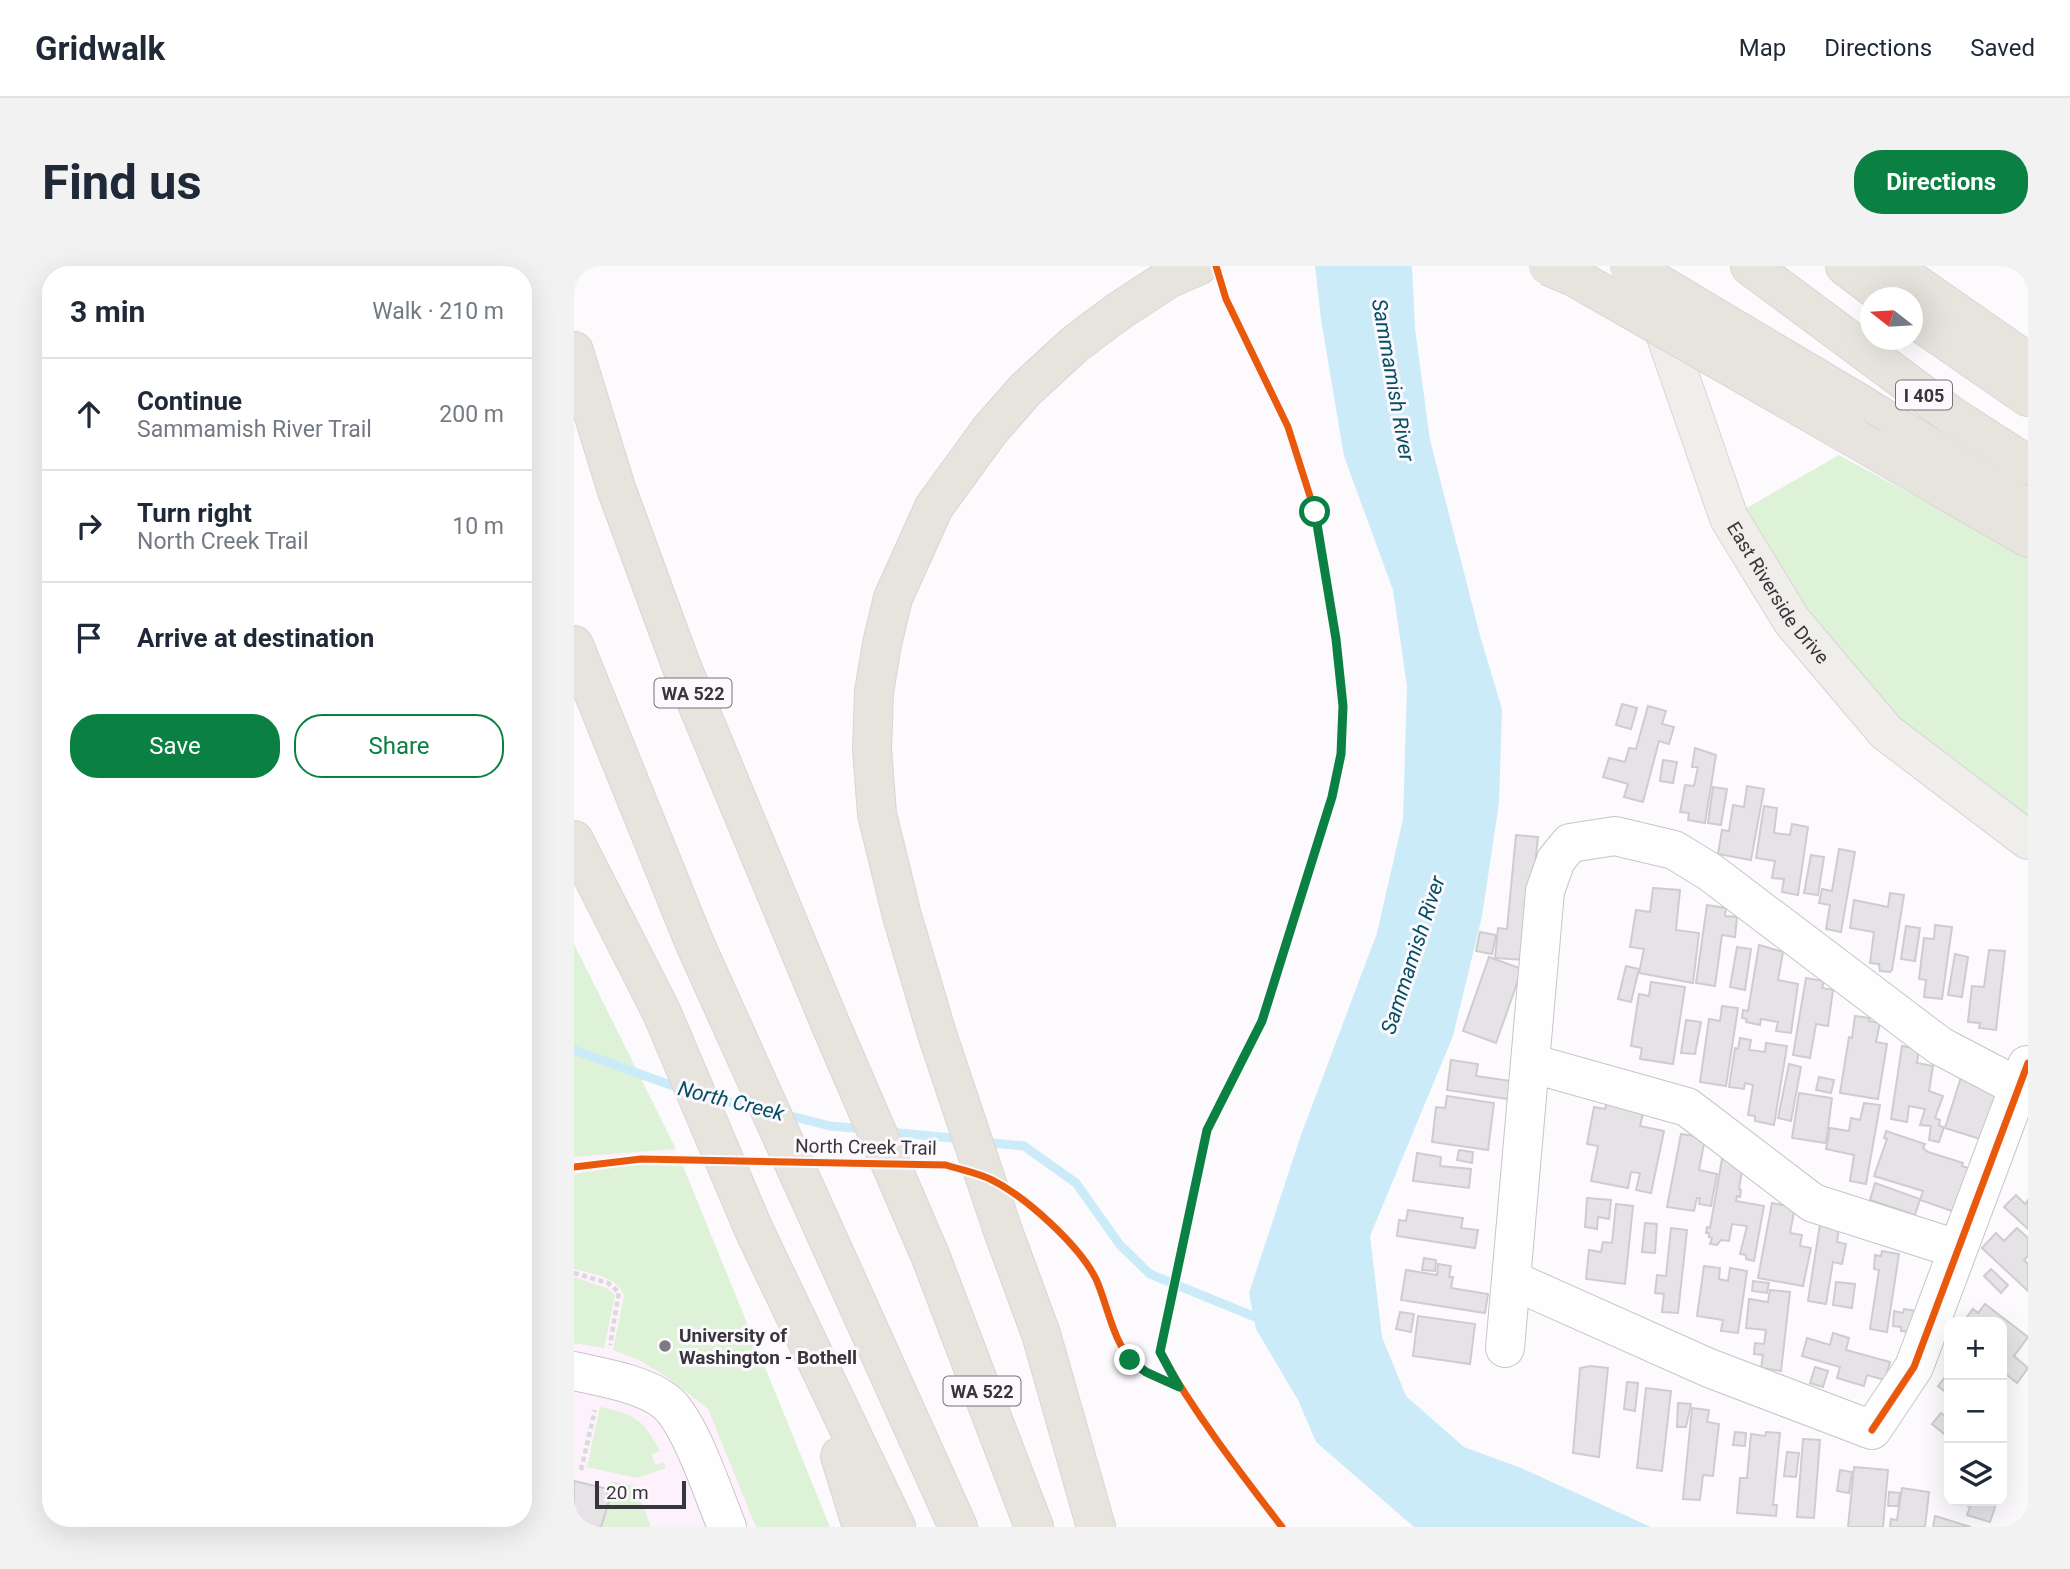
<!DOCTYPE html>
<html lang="en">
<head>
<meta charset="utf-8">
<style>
  :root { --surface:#fff; --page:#f2f2f3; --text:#1f2937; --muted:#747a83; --line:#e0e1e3; --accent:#0b8043 }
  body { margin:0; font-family:Roboto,sans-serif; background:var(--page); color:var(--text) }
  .controls { position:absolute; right:21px; bottom:21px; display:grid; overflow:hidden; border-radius:14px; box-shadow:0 7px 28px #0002 }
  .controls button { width:63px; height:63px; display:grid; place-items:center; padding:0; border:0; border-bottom:2px solid var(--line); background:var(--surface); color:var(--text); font:35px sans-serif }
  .compass { position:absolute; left:1286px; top:21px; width:63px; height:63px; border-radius:50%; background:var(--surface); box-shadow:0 7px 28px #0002; rotate:287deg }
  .scale { position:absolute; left:21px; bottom:18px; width:91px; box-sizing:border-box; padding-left:7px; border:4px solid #39363b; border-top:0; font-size:19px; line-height:24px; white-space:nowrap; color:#39363b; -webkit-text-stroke:5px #fcf9fe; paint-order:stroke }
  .stop { position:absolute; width:21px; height:21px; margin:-16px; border:5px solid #0b8043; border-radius:50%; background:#fff }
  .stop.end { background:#0b8043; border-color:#fff; box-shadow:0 2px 7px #0008 }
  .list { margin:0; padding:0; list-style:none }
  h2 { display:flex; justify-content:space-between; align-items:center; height:91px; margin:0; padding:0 28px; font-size:30px }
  h2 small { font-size:23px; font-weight:400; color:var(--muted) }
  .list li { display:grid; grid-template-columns:46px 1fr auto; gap:21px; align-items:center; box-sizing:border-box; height:112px; padding:0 28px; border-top:2px solid var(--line) }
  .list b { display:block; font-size:26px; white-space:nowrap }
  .list p { margin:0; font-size:23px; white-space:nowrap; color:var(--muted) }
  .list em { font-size:23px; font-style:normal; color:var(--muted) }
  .actions { display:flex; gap:14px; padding:21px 28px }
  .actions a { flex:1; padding:16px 0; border:2px solid var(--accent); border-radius:28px; text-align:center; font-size:24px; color:var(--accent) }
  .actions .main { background:var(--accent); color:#fff }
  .icon { flex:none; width:38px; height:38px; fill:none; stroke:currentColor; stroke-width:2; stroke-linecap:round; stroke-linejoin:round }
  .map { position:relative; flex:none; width:1454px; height:1261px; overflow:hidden; border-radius:28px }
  header { display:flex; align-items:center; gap:42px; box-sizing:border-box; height:98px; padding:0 35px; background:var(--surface); border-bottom:2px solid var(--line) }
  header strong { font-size:33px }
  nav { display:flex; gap:38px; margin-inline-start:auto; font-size:24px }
  .intro { display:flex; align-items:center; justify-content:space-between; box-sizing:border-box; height:168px; padding:0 42px }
  h1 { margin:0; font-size:49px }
  .button { padding:18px 32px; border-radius:28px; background:var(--accent); color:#fff; font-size:24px; font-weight:700 }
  main { display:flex; gap:42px; padding:0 42px }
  aside { flex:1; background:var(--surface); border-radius:28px; box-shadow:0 7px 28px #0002 }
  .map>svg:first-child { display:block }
</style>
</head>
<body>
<header>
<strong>Gridwalk</strong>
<nav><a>Map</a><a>Directions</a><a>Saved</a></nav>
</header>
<div class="intro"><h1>Find us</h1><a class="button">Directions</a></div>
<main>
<aside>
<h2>3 min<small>Walk · 210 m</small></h2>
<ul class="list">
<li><svg class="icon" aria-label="ahead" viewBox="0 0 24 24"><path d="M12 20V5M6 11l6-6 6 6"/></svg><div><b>Continue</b><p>Sammamish River Trail</p></div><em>200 m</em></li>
<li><svg class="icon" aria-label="right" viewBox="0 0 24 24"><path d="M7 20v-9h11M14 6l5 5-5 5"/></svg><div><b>Turn right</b><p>North Creek Trail</p></div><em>10 m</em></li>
<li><svg class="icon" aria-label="arrive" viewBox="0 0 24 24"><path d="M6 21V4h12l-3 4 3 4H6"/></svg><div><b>Arrive at destination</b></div></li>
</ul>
<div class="actions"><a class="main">Save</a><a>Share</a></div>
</aside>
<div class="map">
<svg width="1454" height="1261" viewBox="0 0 1454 1261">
  <rect width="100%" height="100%" fill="#fcfafd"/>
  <polygon fill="#fdf1fb" points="102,883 256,1261 0,1261 0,891"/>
  <g fill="#def2d7">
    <polygon points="1265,189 1454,291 1454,574 1312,466 1155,252"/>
    <polygon points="0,678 102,883 0,891"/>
    <path d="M56 899 109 900 256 1261H182L134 1143 96 1113 65 1094 39 1084 50 1030C44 1010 17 1008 0 1003V908Z"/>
    <polygon points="0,1011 32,1022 41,1029 30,1082 0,1077"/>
    <path d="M26 1141C61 1148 69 1153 86 1185L78 1188 81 1199 90 1196 92 1202 63 1212 13 1201Z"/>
    <polygon points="37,1215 61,1220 77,1261 27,1261 33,1238 35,1238 37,1229 33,1228"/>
  </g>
  <polygon fill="#cbebf9" points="741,0 838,0 841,62 856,174 907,373 928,443 925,537 908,650 879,770 796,970 808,1071 832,1130 890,1181 947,1202 1077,1261 840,1261 742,1176 724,1134 682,1063 675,1027 726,872 803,667 829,553 833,420 819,324 770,190 747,53"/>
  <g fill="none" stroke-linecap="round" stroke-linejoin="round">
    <g stroke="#cbebf9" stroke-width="9">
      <polyline points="0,784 110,824"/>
      <polyline points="134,830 181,842"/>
      <polyline points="209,848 256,860 291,863"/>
      <polyline points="315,866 388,873"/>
      <polyline points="409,876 450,880 502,917 546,979 576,1008 691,1055"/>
    </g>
  </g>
  <g fill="#e5e3e6" stroke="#cecccf" stroke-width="2">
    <polygon points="1048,438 1063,442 1057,463 1042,459"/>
    <polygon points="1074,440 1092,445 1088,458 1100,461 1095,478 1085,475 1069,536 1050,531 1054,518 1029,511 1035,492 1051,496 1055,482 1062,483"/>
    <polygon points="1121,482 1142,489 1131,557 1114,554 1115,547 1106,546 1111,519 1120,520 1124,501 1118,501"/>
    <polygon points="1089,494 1103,496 1099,517 1086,515"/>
    <polygon points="1173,520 1190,523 1177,594 1144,588 1148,564 1155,565 1159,539 1170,541"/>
    <polygon points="1139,521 1153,523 1147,559 1134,557"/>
    <polygon points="1190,540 1203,542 1200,567 1216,569 1218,558 1234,561 1224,629 1208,626 1210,613 1198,612 1201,595 1182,592"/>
    <polygon points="942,569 964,571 951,694 921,692 924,662 933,663"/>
    <polygon points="1265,583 1281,586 1267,666 1252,663 1256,639 1245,637 1248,623 1258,625"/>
    <polygon points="1237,589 1250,591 1244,629 1230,627"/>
    <polygon points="1079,622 1106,624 1102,664 1125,667 1119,717 1065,707 1070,683 1056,681 1062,644 1076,646"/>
    <polygon points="1316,627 1330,629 1318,704 1316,706 1306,705 1305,698 1296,697 1300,666 1276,662 1280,634 1314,641"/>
    <polygon points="1133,639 1152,642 1151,650 1163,651 1161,671 1148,669 1141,720 1122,717"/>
    <polygon points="1361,659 1378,661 1368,733 1350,731 1352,714 1345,713 1350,672 1360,673"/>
    <polygon points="1332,660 1346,662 1341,695 1327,693"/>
    <polygon points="906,666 922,669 918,688 902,685"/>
    <polygon points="1185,679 1209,686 1204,714 1224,718 1217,767 1202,765 1204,756 1187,753 1186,759 1172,756 1173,753 1168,752 1169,744 1174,745"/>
    <polygon points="1163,681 1177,683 1171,724 1156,721"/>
    <polygon points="1415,684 1431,685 1422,764 1405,762 1406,757 1394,756 1398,720 1410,721"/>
    <polygon points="1381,688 1394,691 1388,731 1374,729"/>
    <polygon points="915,691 948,703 922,777 889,765"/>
    <polygon points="1052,700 1065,703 1057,736 1044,733"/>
    <polygon points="1232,712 1250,715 1248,722 1259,724 1254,760 1242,758 1236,792 1219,789"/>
    <polygon points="1077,716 1111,721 1099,798 1066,793 1068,782 1057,780 1065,728 1075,730"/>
    <polygon points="1148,740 1164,742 1152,820 1126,816 1135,753 1146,755"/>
    <polygon points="1281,750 1296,752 1295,755 1306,757 1302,776 1313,778 1304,833 1266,827 1275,771 1278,772"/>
    <polygon points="1112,754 1127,756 1121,788 1107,787"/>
    <polygon points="1166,772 1177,774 1175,784 1191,786 1192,777 1213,780 1200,859 1181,855 1181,850 1174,849 1179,819 1171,817 1170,823 1155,821 1161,782 1164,783"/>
    <polygon points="1328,780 1345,783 1343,797 1359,800 1355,825 1369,830 1361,852 1366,854 1365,860 1370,861 1365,876 1355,874 1357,860 1346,859 1351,843 1335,840 1333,856 1317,853"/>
    <polygon points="877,794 904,798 902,810 937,815 934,833 873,824"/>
    <polygon points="1215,798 1227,801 1217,855 1204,852"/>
    <polygon points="1388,808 1433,822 1416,876 1371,862"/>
    <polygon points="1245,811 1260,814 1257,827 1242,824"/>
    <polygon points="1225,827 1258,832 1252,877 1218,872"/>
    <polygon points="873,830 920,837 914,884 858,876 862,841 871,842"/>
    <polygon points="1033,835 1070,843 1066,860 1090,865 1077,927 1062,924 1066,907 1057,906 1054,922 1017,915 1024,880 1013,878 1020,841 1031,843"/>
    <polygon points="1290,837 1306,839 1292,918 1276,915 1280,889 1252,883 1256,862 1275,865 1277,852 1286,854"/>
    <polygon points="1312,865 1351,878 1349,882 1354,886 1389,897 1388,900 1398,903 1378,945 1346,934 1349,925 1300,910 1313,873 1310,872"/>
    <polygon points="1132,867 1125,904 1143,908 1137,940 1125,938 1126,932 1123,932 1120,945 1093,941 1107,868 1120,870"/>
    <polygon points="885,884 899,886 898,897 883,894"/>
    <polygon points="843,887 867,891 866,900 897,903 895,922 839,915"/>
    <polygon points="1148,893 1169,897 1165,923 1167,924 1166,931 1163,930 1162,935 1190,940 1180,995 1172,993 1172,989 1166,988 1173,960 1158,958 1155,975 1147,974 1143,979 1136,978 1138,972 1135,971 1135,967 1132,967 1133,961 1136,962"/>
    <polygon points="1301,917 1346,933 1341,949 1296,934"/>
    <polygon points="1442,929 1451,938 1454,934 1454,963 1430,941"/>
    <polygon points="1013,932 1037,934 1035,953 1024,951 1023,963 1011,961"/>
    <polygon points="1198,937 1221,941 1216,967 1228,969 1226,980 1237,982 1229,1020 1184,1012"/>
    <polygon points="1042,938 1059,940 1051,1018 1012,1013 1015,984 1027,986 1029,976 1038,977"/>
    <polygon points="834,944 889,952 887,962 904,964 901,982 823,970 825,954 832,955"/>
    <polygon points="1071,957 1083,958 1081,987 1068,986"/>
    <polygon points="1246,958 1265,961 1263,976 1272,978 1268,998 1259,996 1252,1038 1234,1035"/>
    <polygon points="1097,962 1113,964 1104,1047 1088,1046 1090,1028 1081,1027 1083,1009 1092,1010"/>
    <polygon points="1443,962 1454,972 1454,990 1450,994 1454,998 1454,1025 1408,982 1422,967 1430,975"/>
    <polygon points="1308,985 1325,988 1313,1066 1296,1063 1305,1004 1300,1003 1301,989 1307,990"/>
    <polygon points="850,992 862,994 861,1005 848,1004"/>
    <polygon points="864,998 877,1000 875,1011 879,1011 877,1022 914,1028 911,1047 827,1034 832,1004 863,1009"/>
    <polygon points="1130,1000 1146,1002 1145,1013 1154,1015 1156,1002 1173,1005 1164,1067 1147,1065 1149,1054 1123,1050"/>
    <polygon points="1417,1003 1434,1019 1427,1027 1410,1010"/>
    <polygon points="1179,1015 1195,1017 1193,1027 1178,1025"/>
    <polygon points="1262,1016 1281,1018 1278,1042 1259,1039"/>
    <polygon points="1196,1024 1216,1026 1207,1105 1187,1102 1189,1089 1180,1088 1181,1077 1190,1078 1192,1064 1172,1062 1175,1033 1194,1036"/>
    <polygon points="1411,1038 1454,1071 1440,1090 1454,1102 1443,1117 1428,1105 1428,1056 1389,1056 1399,1043 1404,1047"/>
    <polygon points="1330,1043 1343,1045 1338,1066 1327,1065 1327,1061 1319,1060 1320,1045 1329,1047"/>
    <polygon points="826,1046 840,1048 837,1066 822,1063"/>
    <polygon points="844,1050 901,1058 896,1098 839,1090"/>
    <polygon points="1259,1067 1275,1072 1272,1084 1316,1096 1311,1114 1293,1109 1290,1120 1263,1112 1266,1101 1228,1090 1233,1072 1256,1079"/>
    <polygon points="1016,1100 1034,1102 1025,1191 999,1187 1006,1102"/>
    <polygon points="1241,1101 1254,1105 1249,1121 1236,1117"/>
    <polygon points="1375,1106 1375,1129 1364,1120"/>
    <polygon points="1053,1116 1064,1117 1061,1145 1050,1143"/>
    <polygon points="1072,1122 1097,1125 1088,1205 1063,1202"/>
    <polygon points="1104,1137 1117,1138 1112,1161 1103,1161"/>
    <polygon points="1118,1142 1135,1144 1133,1156 1145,1158 1139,1210 1129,1209 1126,1234 1109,1233"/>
    <polygon points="1367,1147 1375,1153 1375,1172 1358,1158"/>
    <polygon points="1161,1166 1172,1167 1171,1180 1159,1179"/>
    <polygon points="1192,1166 1206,1167 1199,1239 1203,1239 1202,1250 1163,1247 1166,1212 1173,1212 1177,1168 1191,1170"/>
    <polygon points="1229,1173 1246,1174 1240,1252 1223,1251"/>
    <polygon points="1213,1186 1225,1187 1222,1211 1210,1210"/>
    <polygon points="1280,1201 1314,1204 1309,1261 1274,1261"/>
    <polygon points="1266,1204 1278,1206 1275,1227 1263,1225"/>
    <polygon points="0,1215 34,1223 33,1228 37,1229 27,1261 0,1261"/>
    <polygon points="1328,1222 1355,1226 1351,1261 1316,1261 1317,1253 1323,1254"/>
    <polygon points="1315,1226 1326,1227 1324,1240 1314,1240"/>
    <polygon points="1385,1235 1423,1235 1416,1256 1393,1249 1396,1241"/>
    <polygon points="1361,1250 1397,1261 1359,1261"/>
  </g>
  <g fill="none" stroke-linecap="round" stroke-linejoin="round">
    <g stroke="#c7c5c8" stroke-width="40">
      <g id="minor">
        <polyline points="956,797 1113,841 1239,937 1383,983"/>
        <polyline points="938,1014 1135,1102 1298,1164 1340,1101 1453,799"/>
        <polyline points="931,1082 971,625 982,594 996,577 1041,570 1100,584 1136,606 1366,780 1446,822"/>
        <path d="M0 1105C27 1111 70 1118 92 1136 116 1155 140 1230 153 1261"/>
      </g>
    </g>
    <g stroke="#d7d5d7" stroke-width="40">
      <g id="major">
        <path id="s1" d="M1081 39 1155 252 1218 355 1312 466 1454 574"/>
      </g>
    </g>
    <g stroke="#d7d5d7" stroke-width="40">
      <g id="highway">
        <polyline points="1176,0 1378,150 1454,199"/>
        <polyline points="1271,0 1313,32"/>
        <polyline points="1316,0 1454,96"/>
        <polyline points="1338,51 1454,131"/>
        <polyline points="0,85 42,222 107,399 258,762 356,989 460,1261"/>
        <polyline points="1285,137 1454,243"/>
        <polyline points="1298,182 1454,272"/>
        <polyline points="0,379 121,678 384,1261"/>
        <polyline points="0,574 87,745 180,964 322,1261"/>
        <polyline points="266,1190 288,1261"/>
        <polyline points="522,1261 467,1068 429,965 363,768 328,650 303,548 298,483 300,426 308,378 319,332 360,241 416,164 452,123 501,78 545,45 594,13 624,0"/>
      </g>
    </g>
    <g stroke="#dad9db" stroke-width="4.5" stroke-dasharray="5 3.5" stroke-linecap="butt">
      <polyline points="0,1007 34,1017 45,1026 36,1079"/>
      <polyline points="7,1204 21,1144"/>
    </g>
    <use href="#minor" stroke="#fffeff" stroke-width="38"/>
    <use href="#major" stroke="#f0eeea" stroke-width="38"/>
    <use href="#highway" stroke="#e7e4dd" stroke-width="38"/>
    <g stroke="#d7d5d7" stroke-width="40" stroke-linecap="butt">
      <g id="highway-bridge">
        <polyline points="974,0 1000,11 1298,182"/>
        <polyline points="1055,0 1285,137"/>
      </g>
    </g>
    <use href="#highway-bridge" stroke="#e7e4dd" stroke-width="38"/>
    <g stroke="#fcf9fe" stroke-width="11">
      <g id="cycleway">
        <path d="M642 0 652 33 714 161 741 246 762 373 769 440 767 488 758 531 688 755 633 864 586 1086C621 1148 665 1205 708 1261"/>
        <path d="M0 901 67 893 372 899C387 904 404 907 418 914 452 931 505 979 522 1013 536 1044 539 1086 571 1106 581 1112 594 1116 605 1121"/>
        <polyline points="1298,1164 1340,1101 1454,797"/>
      </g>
    </g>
    <use href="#cycleway" stroke="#e8590c" stroke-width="7"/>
  </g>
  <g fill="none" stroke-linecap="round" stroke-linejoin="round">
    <polyline stroke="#0b8043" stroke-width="9" points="556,1094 572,1106 605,1121 586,1086 633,864 688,755 758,531 767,488 769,440 762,373 741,246"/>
  </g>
  <circle fill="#7d7b7f" stroke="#fcf9fe" stroke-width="2.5" cx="91" cy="1080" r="7"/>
  <g text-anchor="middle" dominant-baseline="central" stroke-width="6" stroke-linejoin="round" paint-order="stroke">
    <g fill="#fcf9fe" stroke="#747076" stroke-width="2">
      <rect x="1322" y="114.5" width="56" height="29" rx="5"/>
      <rect x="80.5" y="412.5" width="77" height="29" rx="5"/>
      <rect x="369.5" y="1110.5" width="77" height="29" rx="5"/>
    </g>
    <g font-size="18" font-weight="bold" fill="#39363b">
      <text x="1350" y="129">I 405</text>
      <text x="119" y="427">WA 522</text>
      <text x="408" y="1125">WA 522</text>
    </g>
    <g font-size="19" fill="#39363b" stroke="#fcf9fe">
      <text stroke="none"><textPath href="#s1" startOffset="315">East Riverside Drive</textPath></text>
      <text transform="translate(292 881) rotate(1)">North Creek Trail</text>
    </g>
    <g font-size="19" font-weight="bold" fill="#39363b" stroke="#fcf9fe" text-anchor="start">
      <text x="105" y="1069">University of<tspan x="105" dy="22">Washington - Bothell</tspan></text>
    </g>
    <g font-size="21" font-style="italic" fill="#054e63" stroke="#fcf9fe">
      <text transform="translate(819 114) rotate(80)">Sammamish River</text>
      <text transform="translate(839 689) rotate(-72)">Sammamish River</text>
      <text transform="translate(157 835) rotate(14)">North Creek</text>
    </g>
  </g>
</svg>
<div class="controls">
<button>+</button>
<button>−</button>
<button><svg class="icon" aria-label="layers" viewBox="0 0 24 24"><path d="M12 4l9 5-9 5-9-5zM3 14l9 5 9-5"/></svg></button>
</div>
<svg class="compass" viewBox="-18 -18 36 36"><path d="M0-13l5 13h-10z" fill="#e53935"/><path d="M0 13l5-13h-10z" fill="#747a83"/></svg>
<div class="scale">20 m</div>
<div class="stop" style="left:741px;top:246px"></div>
<div class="stop end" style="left:556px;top:1094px"></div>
</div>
</main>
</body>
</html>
